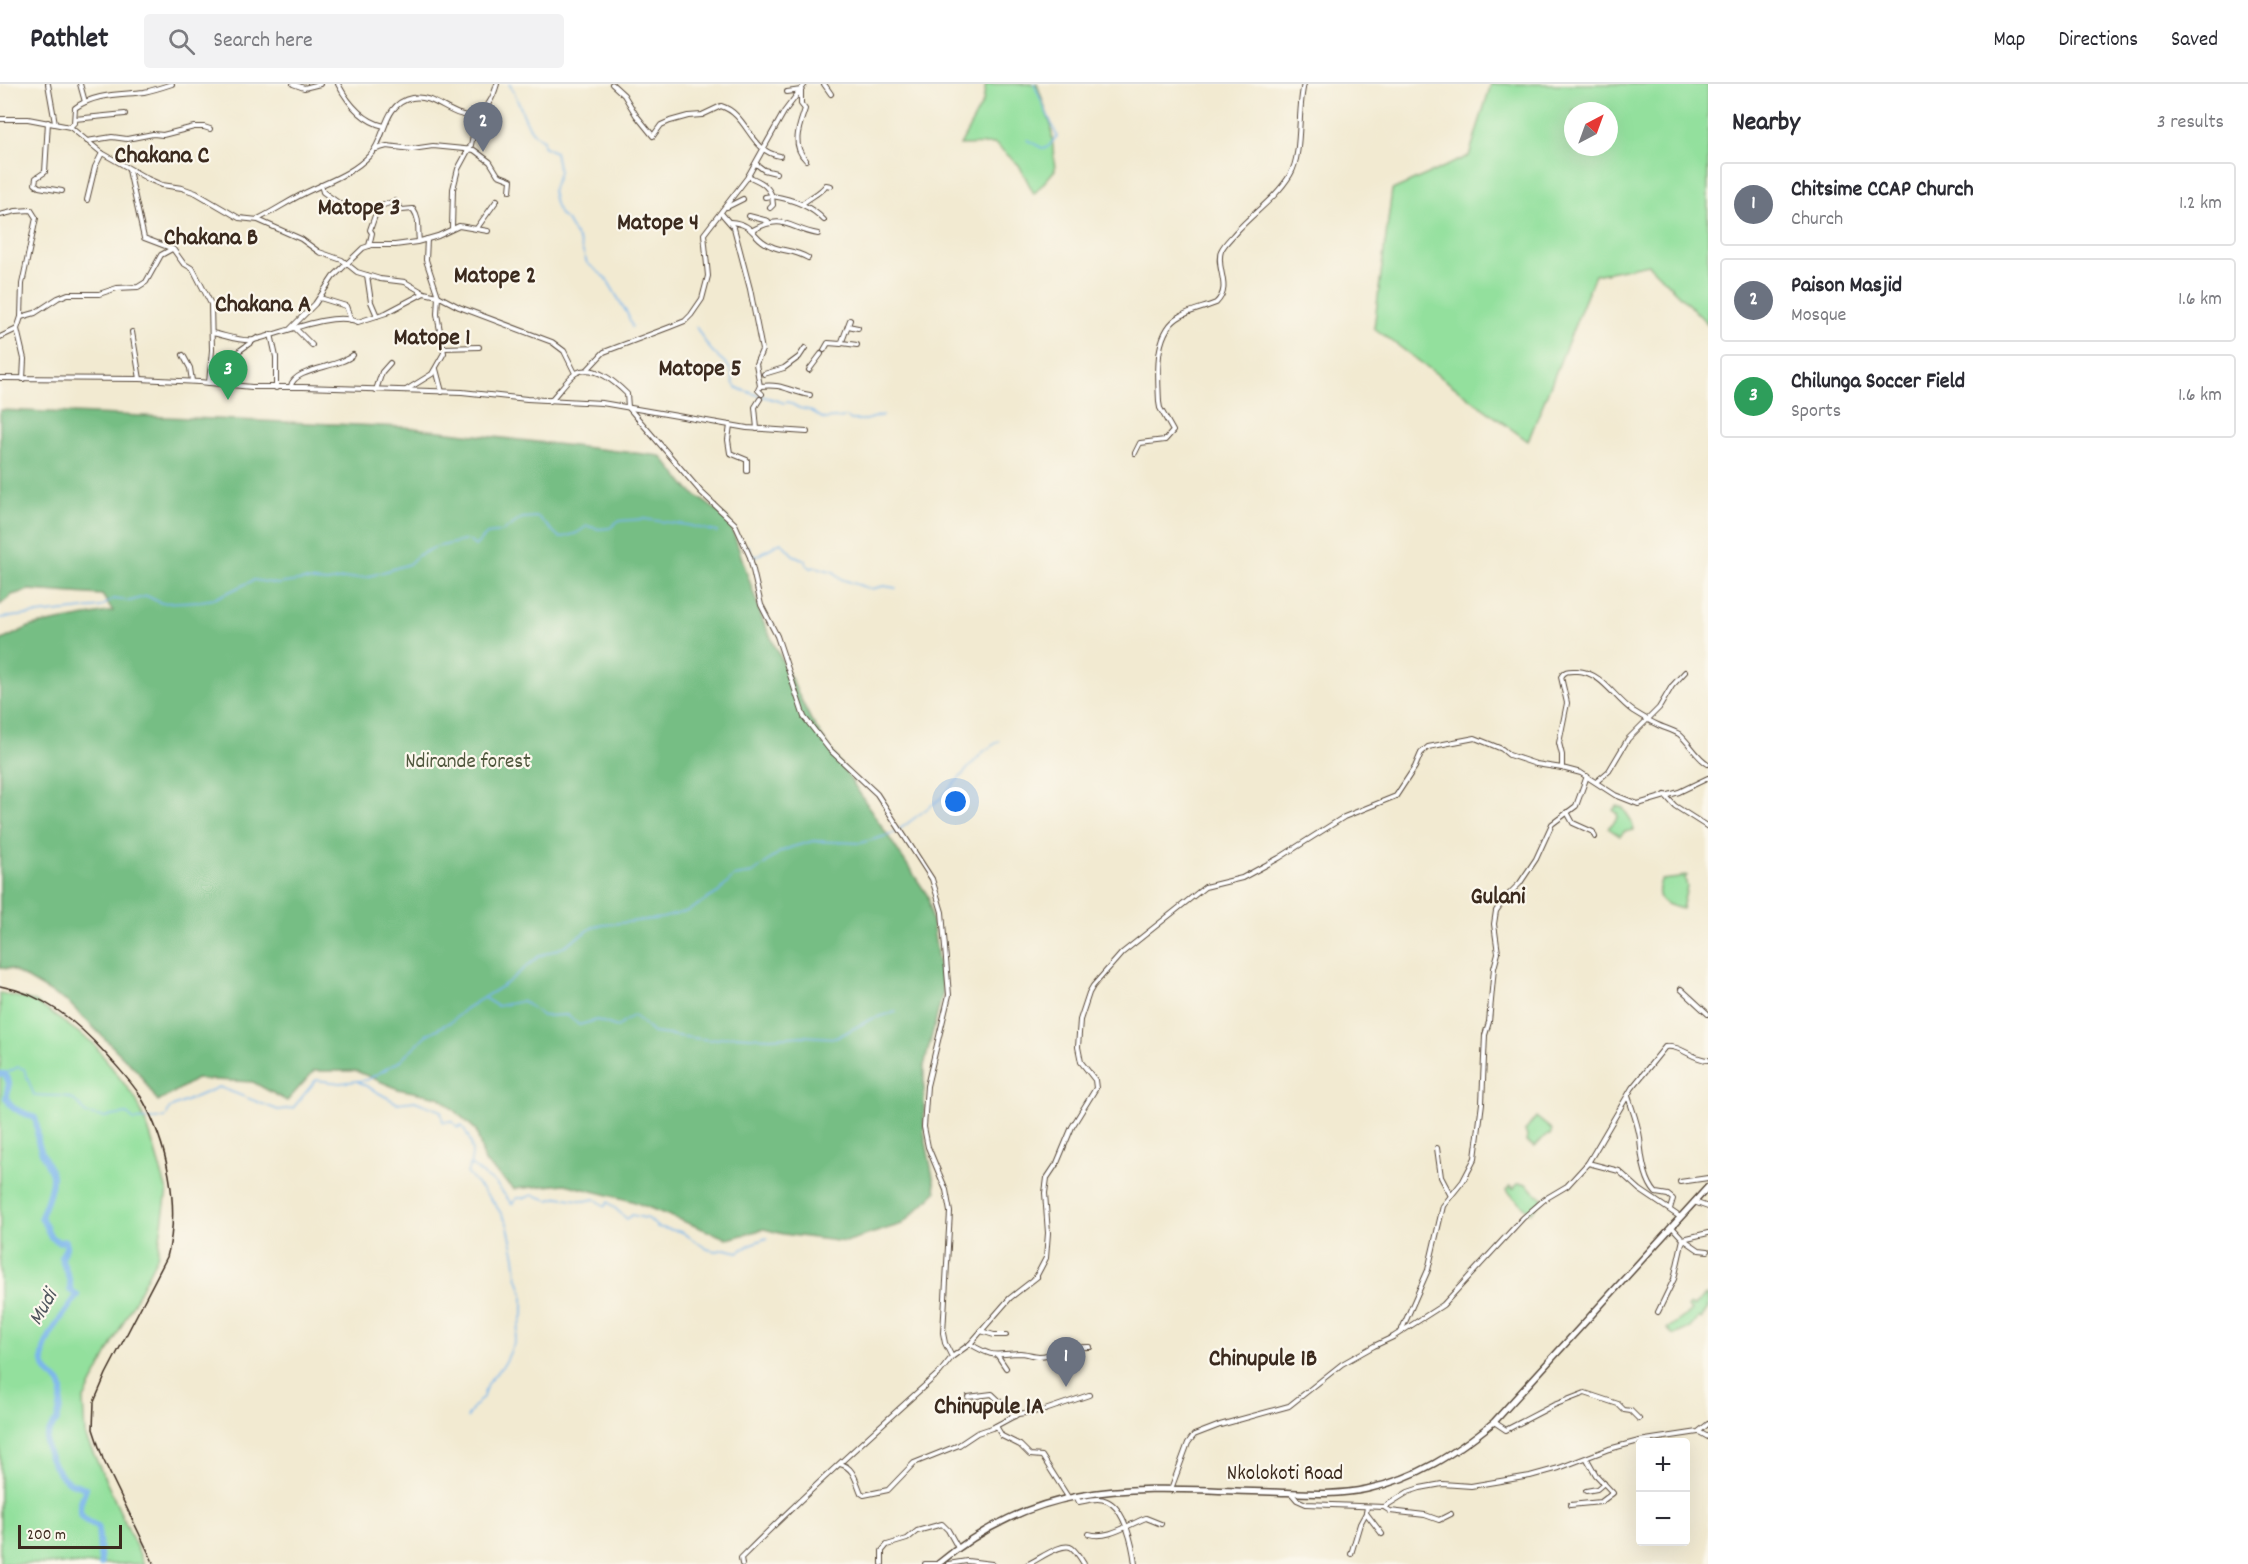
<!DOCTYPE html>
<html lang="en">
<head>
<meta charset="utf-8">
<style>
  :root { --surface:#fff; --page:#f2f2f3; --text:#2b2b33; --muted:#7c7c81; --line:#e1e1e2; --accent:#2563eb }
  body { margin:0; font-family:Dekko,sans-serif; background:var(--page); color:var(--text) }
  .controls { position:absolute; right:18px; bottom:18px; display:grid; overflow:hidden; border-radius:6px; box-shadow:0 6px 24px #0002 }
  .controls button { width:54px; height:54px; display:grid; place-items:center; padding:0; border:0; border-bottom:2px solid var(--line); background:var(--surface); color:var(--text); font:30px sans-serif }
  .compass { position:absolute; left:1564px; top:18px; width:54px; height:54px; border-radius:50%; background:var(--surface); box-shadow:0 6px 24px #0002; rotate:41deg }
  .scale { position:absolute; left:18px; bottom:15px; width:104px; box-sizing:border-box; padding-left:6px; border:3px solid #3b2a1e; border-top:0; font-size:16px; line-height:21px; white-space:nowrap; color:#3b2a1e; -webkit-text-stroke:4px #fbf7ec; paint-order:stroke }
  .you { position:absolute; left:956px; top:718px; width:21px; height:21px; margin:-15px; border:4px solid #fff; border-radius:50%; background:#1a73e8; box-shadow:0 0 0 9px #1a73e833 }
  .badge { display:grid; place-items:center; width:39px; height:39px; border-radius:50%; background:var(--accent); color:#fff; font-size:20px; font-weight:700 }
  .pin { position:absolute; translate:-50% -50px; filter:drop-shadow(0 2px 3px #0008) }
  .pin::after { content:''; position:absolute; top:32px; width:21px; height:18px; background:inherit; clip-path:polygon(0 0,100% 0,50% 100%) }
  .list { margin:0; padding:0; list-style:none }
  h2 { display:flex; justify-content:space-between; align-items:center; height:78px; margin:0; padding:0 24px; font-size:26px }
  h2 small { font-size:20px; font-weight:400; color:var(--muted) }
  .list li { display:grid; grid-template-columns:39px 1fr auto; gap:18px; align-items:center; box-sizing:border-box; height:84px; margin:0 12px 12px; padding:0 12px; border:2px solid var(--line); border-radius:6px }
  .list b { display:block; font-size:22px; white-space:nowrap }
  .list p { margin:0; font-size:20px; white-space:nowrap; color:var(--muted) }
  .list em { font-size:20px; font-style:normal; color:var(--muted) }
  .icon { flex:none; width:33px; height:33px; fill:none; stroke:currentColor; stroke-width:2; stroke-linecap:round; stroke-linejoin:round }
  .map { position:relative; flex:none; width:1708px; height:1480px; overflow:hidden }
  header { display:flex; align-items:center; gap:36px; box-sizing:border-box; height:84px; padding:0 30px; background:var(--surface); border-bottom:2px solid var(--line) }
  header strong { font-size:28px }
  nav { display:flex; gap:33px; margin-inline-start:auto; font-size:21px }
  .search { width:420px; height:54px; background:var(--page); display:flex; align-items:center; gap:15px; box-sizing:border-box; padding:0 21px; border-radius:6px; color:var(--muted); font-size:22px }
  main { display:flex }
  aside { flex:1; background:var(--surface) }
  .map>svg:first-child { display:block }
</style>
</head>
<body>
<header>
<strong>Pathlet</strong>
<div class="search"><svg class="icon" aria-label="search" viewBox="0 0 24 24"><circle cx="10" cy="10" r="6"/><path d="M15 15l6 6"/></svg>Search here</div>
<nav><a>Map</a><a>Directions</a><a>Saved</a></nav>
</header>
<main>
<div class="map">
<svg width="1708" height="1480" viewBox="0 0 1708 1480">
  <rect width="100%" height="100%" fill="#fbf7ec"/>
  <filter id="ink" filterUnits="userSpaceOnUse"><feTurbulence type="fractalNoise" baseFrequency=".0167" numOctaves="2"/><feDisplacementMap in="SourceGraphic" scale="12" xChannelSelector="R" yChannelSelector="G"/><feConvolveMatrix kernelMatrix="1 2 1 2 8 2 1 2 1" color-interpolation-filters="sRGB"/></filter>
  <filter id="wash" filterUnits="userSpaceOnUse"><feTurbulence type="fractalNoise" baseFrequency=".008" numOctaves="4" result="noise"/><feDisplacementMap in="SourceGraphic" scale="24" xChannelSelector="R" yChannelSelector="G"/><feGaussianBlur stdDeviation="1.35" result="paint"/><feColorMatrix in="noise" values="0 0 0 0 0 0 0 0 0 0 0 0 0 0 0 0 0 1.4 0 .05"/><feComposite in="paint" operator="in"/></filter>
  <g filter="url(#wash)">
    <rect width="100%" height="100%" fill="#f2ead1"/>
    <g fill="#93e09d" stroke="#67855e" stroke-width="1.5" fill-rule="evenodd">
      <polygon points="986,0 1037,0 1051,41 1055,86 1034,110 1019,81 995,60 960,61 983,18"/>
      <path d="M1491 0H1708V240L1648 180 1595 191 1528 357 1374 244 1392 106 1469 72ZM1573 27H1609V63H1573Z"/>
      <polygon points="1616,722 1623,724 1631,736 1634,746 1624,748 1620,752 1608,744 1618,734 1617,729 1613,726"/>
      <path d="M1685 791 1687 792 1685 794 1687 803 1682 825C1665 820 1653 818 1661 796L1679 794Z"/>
      <polygon points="0,909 34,917 93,959 136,1015 150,1050 167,1107 157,1173 83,1317 85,1351 144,1480 0,1480"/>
      <polygon points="1536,1033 1552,1046 1550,1051 1545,1052 1535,1063 1526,1058 1527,1052 1525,1047"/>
      <polygon points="1518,1100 1526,1100 1543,1115 1531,1129 1506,1106 1510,1102 1513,1105"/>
      <polygon points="1708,1211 1708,1224 1701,1235 1699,1233 1690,1244 1674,1251 1667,1245 1692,1227 1688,1224 1690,1221 1693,1223 1704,1212"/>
    </g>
    <polygon fill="#76be84" stroke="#587451" stroke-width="1.5" points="0,326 404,343 661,372 689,406 729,436 763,537 811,636 928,812 943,908 924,982 924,1048 936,1108 902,1140 845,1158 783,1150 764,1145 728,1155 632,1117 565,1100 514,1105 485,1078 476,1046 439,1013 398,1005 356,987 314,987 287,1017 253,998 196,995 158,1018 138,988 69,919 11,885 0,884 0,557 31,542 113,527 102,511 29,506 12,511 0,521"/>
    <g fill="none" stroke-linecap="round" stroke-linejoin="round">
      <g stroke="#7ab6ec" stroke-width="1.5">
        <path d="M509 0C522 16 522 45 543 56V62L555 68 559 88 552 107 555 120 560 131 568 138 579 157 587 179 606 194 628 231 632 243"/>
        <polyline points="1027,56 1042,64 1048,63 1057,52 1034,0"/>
        <path d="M696 243C702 252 706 262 715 270 721 276 727 279 731 287 733 291 731 299 736 303 747 310 771 313 784 319L788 318 799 324 809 326 824 335 847 333 851 336H866L883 331"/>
        <polyline points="748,461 752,471 755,473 781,458 793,471 805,476 806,480 811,484 816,483 834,488 841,495 871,505 884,502 896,504"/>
        <polyline points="0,534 101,523 113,515 130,517 147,512 161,519 201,517 214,515 254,496 278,500 304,496 327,498 343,495 367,493 409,480 417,472 436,463 468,456 475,462 487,450 502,448 522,434 538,433 560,454 577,449 587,442 599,445 610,444 618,437 644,435 687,441 717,448"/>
        <polyline points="484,914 497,922 523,917 543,932 567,931 579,941 597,936 617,943 634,931 653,949 710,956 734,952 770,954 803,952 836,954 871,935 896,928"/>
        <path d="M5 990 18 983 24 985 34 1011C61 1014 69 1005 86 1030L104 1033 127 1030 134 1036 154 1035"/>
        <polyline points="357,997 367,996 400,977 426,951 452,937 465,925 507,899 539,872 561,864 595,842 662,834 688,827 719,808 734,792 753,789 780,768 792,763 813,757 861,759 889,751 900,745 941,714 983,668 999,657"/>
        <path d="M156 1035 166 1033 170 1024 219 1003 278 1026 293 1024 316 996 340 999 357 997 397 1019 415 1017 441 1027 443 1038 452 1037 458 1044 461 1041C473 1055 475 1072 467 1089L495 1120 507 1139 515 1173 517 1192 523 1209V1231L513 1262 505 1279 487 1300 483 1313 474 1323 467 1334"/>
        <polyline points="471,1081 496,1100 512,1120 517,1114 525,1114 533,1111 549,1116 559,1113 585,1117 595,1115 605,1122 608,1118 627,1135 632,1131 649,1135 657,1143 682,1148 707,1165 717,1167 725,1165 738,1168 753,1159 767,1154"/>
      </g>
      <path stroke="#7ab6ec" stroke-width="6" d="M0 990H5L9 999 6 1014 13 1024 35 1034C38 1042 37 1049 38 1057 40 1069 51 1084 52 1092 53 1105 45 1121 41 1133L51 1153 59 1158 66 1157V1164L61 1173 70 1198V1206L77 1211C67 1228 34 1263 45 1284 50 1295 63 1294 62 1309 61 1317 60 1328 57 1336 54 1341 49 1346 47 1352 42 1363 56 1388 66 1396 72 1401 79 1400 86 1405 76 1425 77 1435 98 1442L101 1480"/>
    </g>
  </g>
  <g filter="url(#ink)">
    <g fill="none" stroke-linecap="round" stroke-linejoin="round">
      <g stroke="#564739" stroke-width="6">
        <g id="minor">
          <polyline points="48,0 55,39"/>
          <polyline points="80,0 85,18"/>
          <polyline points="293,0 304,4 320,0"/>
          <path d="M338 0C348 19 362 37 384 42"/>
          <path d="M612 0 624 11 636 31 653 52 661 41 670 37 688 32 702 31 721 22C748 30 750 68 780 72"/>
          <polyline points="824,0 831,10"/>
          <path d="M787 8 801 6V20L805 25C799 43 791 61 806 76"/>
          <polyline points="0,35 28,35 70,43 102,69 148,95 162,101 182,104 196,109 239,134 258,136 301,155 319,168 342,176 357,188 380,195 405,198 424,209 438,212 459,223 552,258 564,267 575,289"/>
          <polyline points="75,35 125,30"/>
          <polyline points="48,38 45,88 36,94 35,100 39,103 62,107"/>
          <path d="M70 43 74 39 75 24C95 9 121 11 144 8 154 6 163 3 172 0"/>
          <polyline points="87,57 112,53 127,55 153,50 163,51 194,43 204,43 210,45"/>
          <polyline points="376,65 387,62 412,65 433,62 474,66 490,78 498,91 511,96 510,107"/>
          <polyline points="756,80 764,86 776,89"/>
          <polyline points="129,86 144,154 173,165 183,179 193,185 211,220 212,266 209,299 227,288 239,267 257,254"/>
          <path d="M748 92C759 97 767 100 772 112 792 115 810 121 824 136"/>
          <polyline points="321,101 323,108 340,120"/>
          <polyline points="765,113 772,112 773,121 770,124"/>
          <polyline points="87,116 95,83 102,69"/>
          <path d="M802 120C810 113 821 109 826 101L831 102"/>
          <polyline points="727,123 743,115"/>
          <polyline points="721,129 734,144 750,205 762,266 756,280 760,302"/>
          <polyline points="0,131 16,127 31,126 36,134 22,200 21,233 17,245 24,275 23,295"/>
          <polyline points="749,132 768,137"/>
          <path d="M258 135C276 126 293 114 311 106 332 96 353 89 370 71 387 54 382 20 412 14 435 10 449 33 473 32 487 27 493 14 497 0"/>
          <path d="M730 138C756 140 752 155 771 162 783 168 793 165 808 174"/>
          <polyline points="452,144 453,105 458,85 471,61 475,42 473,32"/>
          <polyline points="477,144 497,116"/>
          <path d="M753 146C784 129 789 145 818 150"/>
          <path d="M369 162 372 149 370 146 378 123 395 117 402 126 413 125C421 137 417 145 419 157"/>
          <polyline points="367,191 371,218 377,232"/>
          <polyline points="320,214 346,222 351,236"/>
          <polyline points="21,233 35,229 58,214 68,210 99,210 117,204 138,203 146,198 161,171 172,165"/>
          <polyline points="848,242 858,244"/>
          <polyline points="291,244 315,220 333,193 363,164 372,161 395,161 417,158 438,152 459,142 488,147"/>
          <polyline points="295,244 312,261"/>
          <polyline points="132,248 140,295"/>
          <path d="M212 249C224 251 241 258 253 256 279 251 333 226 358 238L386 229 424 209"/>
          <polyline points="271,250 276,273 276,304"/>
          <polyline points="0,253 17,245"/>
          <polyline points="842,259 857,261"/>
          <polyline points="444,264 479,263"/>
          <polyline points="824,266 828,259 841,260 850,236"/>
          <polyline points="183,271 190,284 192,297"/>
          <polyline points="436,285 442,308"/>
          <polyline points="588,285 604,268 670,243 685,237 691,231 702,215 708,192 704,150 747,94 784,28 805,0"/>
          <polyline points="809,286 821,270"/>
          <polyline points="764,290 784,284 799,273 805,264"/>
          <polyline points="0,294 140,295 199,298 252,303 303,303 462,308 527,315 602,319 747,344 807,348"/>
          <path d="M291 302C294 284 339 284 353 271"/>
          <polyline points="376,306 382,288 390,279"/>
          <polyline points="406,306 432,290 444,269 437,230 438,212 426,176 427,155"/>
          <path d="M762 310 758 306 760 302C784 299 789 308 810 311"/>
          <path d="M550 317C557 310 569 293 576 289 594 279 615 298 627 310L628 323 701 408 735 440 750 473 761 521 777 552 804 633 829 665 877 710 932 795 942 828 949 911 927 1002 924 1043 928 1063 946 1106 950 1128 943 1249 945 1259 952 1273 940 1288C872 1349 805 1410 741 1474L742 1480"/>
          <polyline points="730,341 728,356 730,369 747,376 747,387"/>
          <polyline points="757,345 755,323 760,315"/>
          <path d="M1135 369 1140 359 1165 356 1173 347 1160 324 1159 318C1158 291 1153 247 1181 232 1191 226 1204 224 1216 219 1233 203 1215 185 1221 167 1224 160 1231 154 1236 148 1253 129 1276 114 1290 91 1303 70 1297 26 1304 0"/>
          <path d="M1562 684V671L1559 659 1567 619 1561 593C1565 586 1569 587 1577 587 1602 588 1614 614 1633 627 1641 632 1649 637 1658 641 1664 644 1673 646 1679 650 1690 659 1696 673 1708 680"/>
          <polyline points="1596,698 1609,687 1628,655 1659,624 1672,602 1685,588"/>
          <polyline points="1665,711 1675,722 1708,743"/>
          <polyline points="1567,728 1573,739 1593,748 1595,753"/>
          <polyline points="1681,905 1708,930"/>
          <path d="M1628 1012C1632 1025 1638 1040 1640 1054 1641 1070 1644 1096 1656 1109L1668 1111 1673 1115 1670 1125"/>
          <polyline points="1437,1064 1441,1093 1451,1112"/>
          <polyline points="1588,1079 1619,1087 1640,1106 1680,1133"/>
          <polyline points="1680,1098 1708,1094"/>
          <polyline points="1694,1118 1708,1123"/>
          <polyline points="1672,1143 1683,1155 1708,1149"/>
          <polyline points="1036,1193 1046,1174 1048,1149 1045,1109 1047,1094 1057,1079 1072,1043 1096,1004 1095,996 1081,978 1078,963 1080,936 1089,909 1093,902 1122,869 1205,803 1242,794 1279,774 1344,733 1396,712 1415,683 1421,669 1428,663 1475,654 1502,665 1509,671 1536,680 1562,684 1581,689 1615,711 1638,720 1679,708 1708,694"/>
          <polyline points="1658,1228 1674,1195 1683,1155 1699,1166 1708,1167"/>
          <polyline points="1402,1245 1428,1186 1443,1122 1463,1097 1475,1074 1482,1019 1485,951 1489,938 1494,884 1498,869 1494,840 1496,827 1505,814 1520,799 1536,775 1552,740 1576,722 1587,692"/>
          <polyline points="981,1247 994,1251 1006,1251"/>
          <path d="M970 1260C996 1275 993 1270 1020 1269 1026 1269 1033 1272 1039 1272 1057 1271 1070 1262 1090 1263"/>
          <polyline points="998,1272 1006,1284"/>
          <polyline points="952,1273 970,1260 1010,1214 1037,1193"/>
          <polyline points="968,1313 992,1310 1015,1332"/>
          <polyline points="1494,1338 1506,1346 1554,1321 1585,1309 1618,1320 1624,1326 1631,1327 1639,1335"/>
          <polyline points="996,1342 1002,1352 1020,1361 1030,1371 1042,1372 1068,1413"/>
          <polyline points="1699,1348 1708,1353"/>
          <path d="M840 1380C854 1383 856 1398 861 1409L864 1411 888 1406 914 1379 959 1361 977 1349 992 1344 1018 1330 1045 1326 1089 1311"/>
          <path d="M1171 1405 1188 1359 1194 1351 1220 1341 1289 1322 1342 1280 1374 1262 1393 1253 1443 1221 1523 1134 1545 1115 1567 1102 1588 1079 1632 1004 1665 963C1679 960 1693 976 1708 976"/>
          <polyline points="1586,1407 1597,1405 1604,1399"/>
          <polyline points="1291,1409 1297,1416 1306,1420 1384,1423 1390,1427 1425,1431 1439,1436 1451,1430"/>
          <path d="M1076 1412 1079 1418C1088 1416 1099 1413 1107 1417 1125 1425 1133 1462 1135 1480"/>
          <polyline points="1570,1421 1601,1418 1613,1409 1596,1391 1587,1375"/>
          <polyline points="1384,1423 1408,1408 1420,1404 1442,1400 1471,1402 1530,1392 1559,1384 1609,1365 1639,1357 1698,1348 1708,1340"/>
          <polyline points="1366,1429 1382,1450"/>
          <path d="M1089 1450C1108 1456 1129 1440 1146 1434L1161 1440"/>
          <polyline points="1351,1470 1360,1440 1366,1429 1367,1423"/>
          <polyline points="882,1480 882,1467 887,1461 907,1455 917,1447 942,1440 948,1446 958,1464"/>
          <polyline points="925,1480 938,1480"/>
          <polyline points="948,1480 967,1477 992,1480"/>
          <path d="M1028 1480C1038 1476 1063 1457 1072 1464 1077 1468 1081 1475 1084 1480"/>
        </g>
      </g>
      <g stroke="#564739" stroke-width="8">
        <path id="secondary" d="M938 1480C1046 1390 1142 1405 1271 1408 1303 1409 1335 1412 1367 1405 1418 1394 1454 1370 1494 1338L1708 1103"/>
      </g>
      <use href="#minor" stroke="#fff" stroke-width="4"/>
      <use href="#secondary" stroke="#fff" stroke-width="5"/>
      <path stroke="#3b2a1e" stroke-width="1.5" d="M0 902C44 910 77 938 106 970 118 984 131 997 141 1013 167 1058 181 1123 167 1173L106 1290 94 1318 93 1345 103 1375 154 1480"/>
    </g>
  </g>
  <g text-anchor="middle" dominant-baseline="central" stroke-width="4.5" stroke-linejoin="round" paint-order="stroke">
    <g font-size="21" fill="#51583e" stroke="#fbf7ec">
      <text x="468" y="679">Ndirande forest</text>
    </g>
    <g font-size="21" fill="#3b2a1e" stroke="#fbf7ec">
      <text x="1285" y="1391">Nkolokoti Road</text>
    </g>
    <g font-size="22" font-style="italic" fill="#4e545c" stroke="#fbf7ec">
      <text transform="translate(44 1224) rotate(-61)">Mudi</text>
    </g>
    <g font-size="24" font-weight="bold" fill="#3b2a1e" stroke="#fbf7ec">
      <text x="162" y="73">Chakana C</text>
      <text x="359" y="125">Matope 3</text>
      <text x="658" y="140">Matope 4</text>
      <text x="211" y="155">Chakana B</text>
      <text x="495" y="193">Matope 2</text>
      <text x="263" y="222">Chakana A</text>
      <text x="432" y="255">Matope 1</text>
      <text x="700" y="286">Matope 5</text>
      <text x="1498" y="814">Gulani</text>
      <text x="1263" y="1276">Chinupule 1B</text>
      <text x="989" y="1324">Chinupule 1A</text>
    </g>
  </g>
</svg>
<div class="controls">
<button>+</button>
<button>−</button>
</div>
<svg class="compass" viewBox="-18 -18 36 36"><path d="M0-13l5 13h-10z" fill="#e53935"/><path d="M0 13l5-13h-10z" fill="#7c7c81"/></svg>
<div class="scale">200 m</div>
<div class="you"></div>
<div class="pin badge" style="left:1066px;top:1303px;background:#6b7280">1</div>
<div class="pin badge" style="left:483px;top:68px;background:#6b7280">2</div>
<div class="pin badge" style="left:228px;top:316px;background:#2e9e5b">3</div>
</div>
<aside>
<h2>Nearby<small>3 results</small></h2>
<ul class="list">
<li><span class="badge" style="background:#6b7280">1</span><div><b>Chitsime CCAP Church</b><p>Church</p></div><em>1.2 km</em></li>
<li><span class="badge" style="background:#6b7280">2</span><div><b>Paison Masjid</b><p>Mosque</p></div><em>1.6 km</em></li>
<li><span class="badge" style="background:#2e9e5b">3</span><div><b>Chilunga Soccer Field</b><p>Sports</p></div><em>1.6 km</em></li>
</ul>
</aside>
</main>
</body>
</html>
